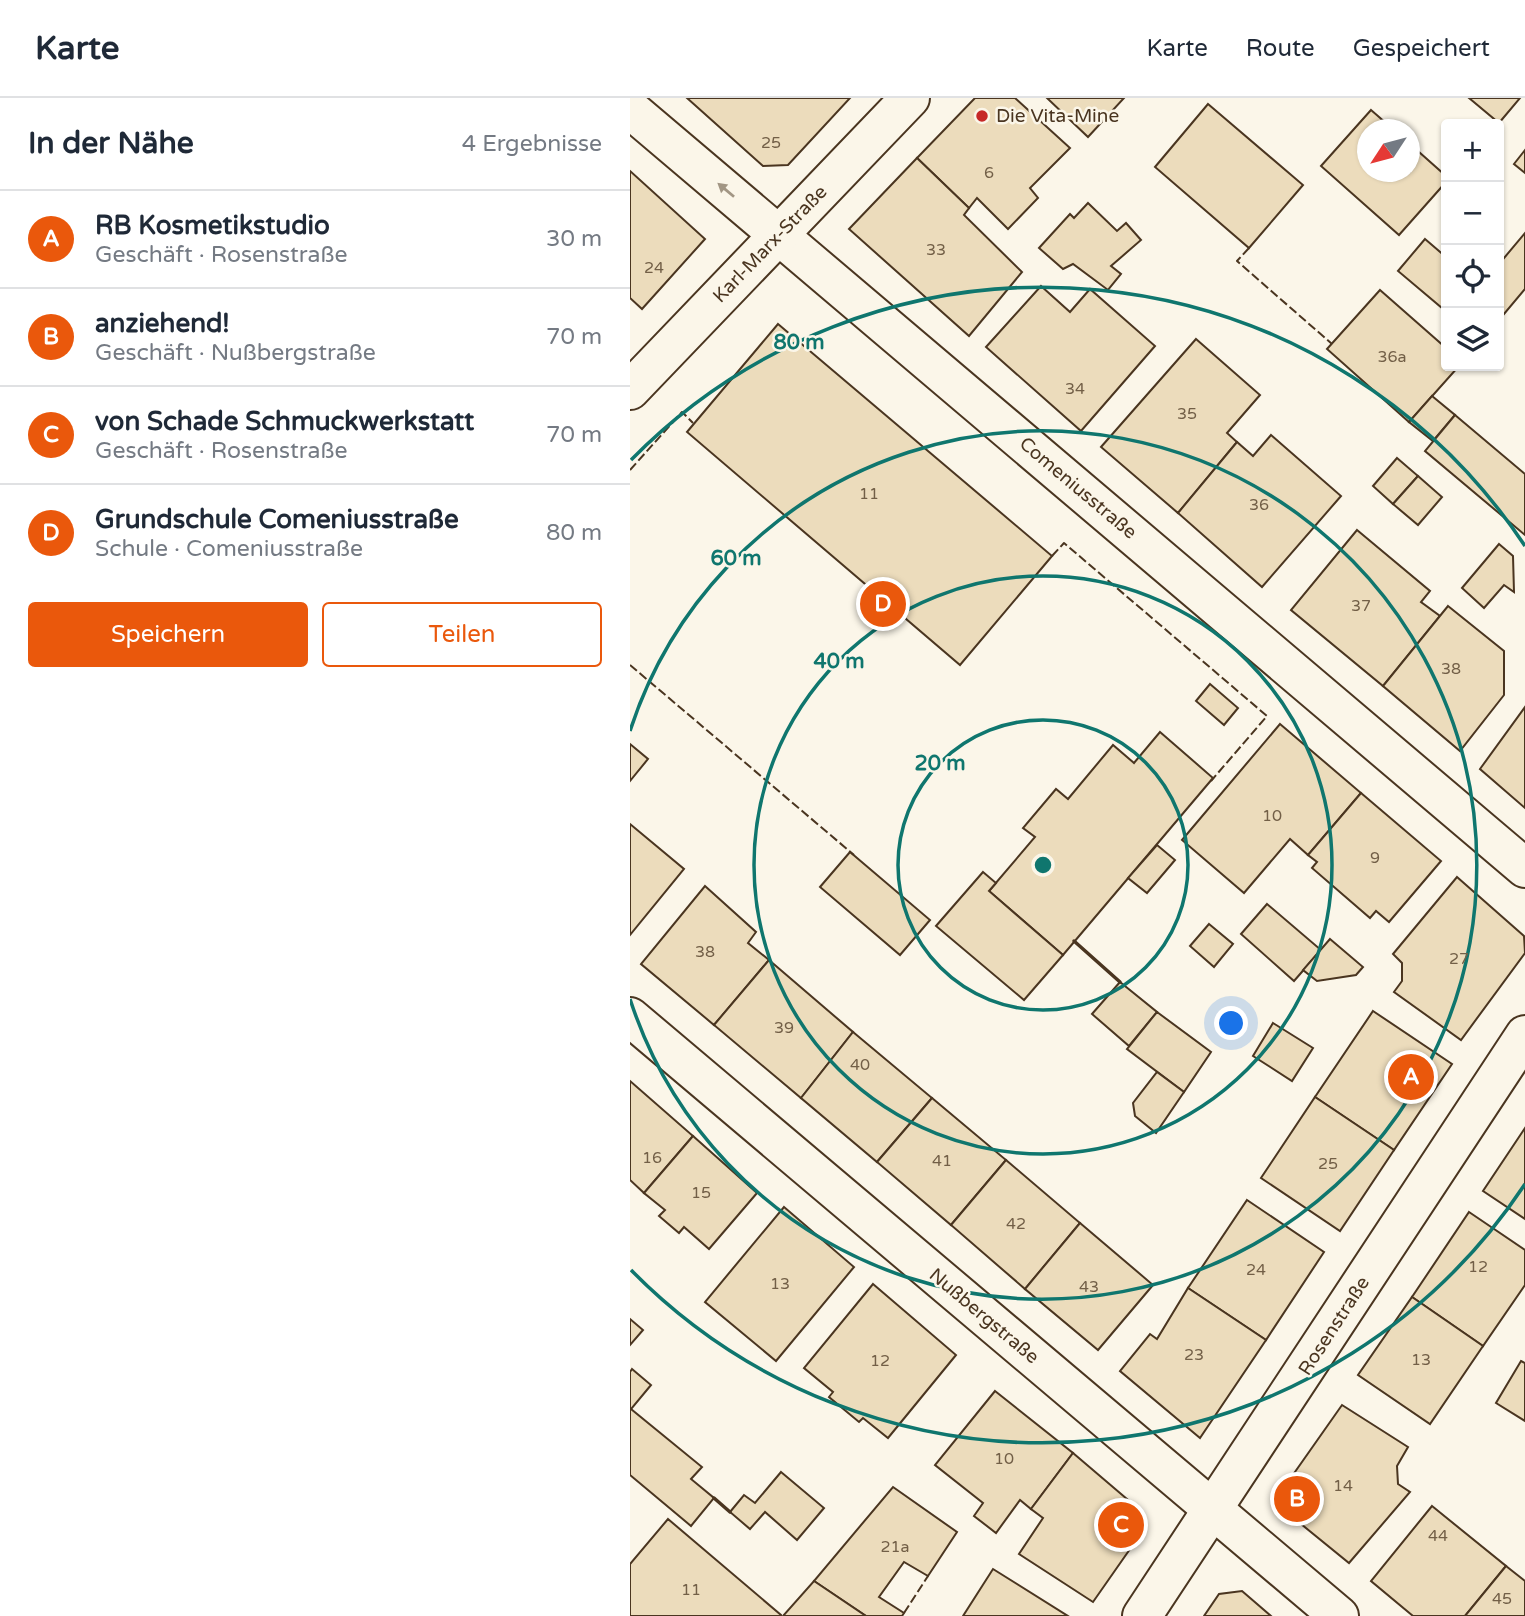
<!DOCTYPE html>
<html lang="de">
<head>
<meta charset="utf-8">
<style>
  :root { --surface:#fff; --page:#f6f6f7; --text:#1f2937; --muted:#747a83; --line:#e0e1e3; --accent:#ea580c }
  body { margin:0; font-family:"Varela Round",sans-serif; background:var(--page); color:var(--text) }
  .controls { position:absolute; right:21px; top:21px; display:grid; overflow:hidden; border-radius:7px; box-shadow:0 2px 5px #0004 }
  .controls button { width:63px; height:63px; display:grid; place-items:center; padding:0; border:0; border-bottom:2px solid var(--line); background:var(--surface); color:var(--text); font:35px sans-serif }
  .compass { position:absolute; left:727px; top:21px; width:63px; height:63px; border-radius:50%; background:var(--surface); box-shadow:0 2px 5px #0004; rotate:234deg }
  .you { position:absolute; left:602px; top:926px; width:24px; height:24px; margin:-18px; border:5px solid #fff; border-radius:50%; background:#1a73e8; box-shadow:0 0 0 10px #1a73e833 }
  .badge { display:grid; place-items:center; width:46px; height:46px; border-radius:50%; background:var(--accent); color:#fff; font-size:23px; font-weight:700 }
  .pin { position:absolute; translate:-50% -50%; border:4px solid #fff; box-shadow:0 2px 7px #0006 }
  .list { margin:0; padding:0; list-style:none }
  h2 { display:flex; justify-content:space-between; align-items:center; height:91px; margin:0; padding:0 28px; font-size:30px }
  h2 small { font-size:23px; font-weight:400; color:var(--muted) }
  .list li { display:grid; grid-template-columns:46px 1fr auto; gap:21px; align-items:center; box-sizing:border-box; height:98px; padding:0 28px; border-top:2px solid var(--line) }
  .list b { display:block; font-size:26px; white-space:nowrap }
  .list p { margin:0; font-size:23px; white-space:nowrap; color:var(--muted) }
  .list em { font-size:23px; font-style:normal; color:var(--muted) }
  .actions { display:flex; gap:14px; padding:21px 28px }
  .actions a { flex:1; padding:16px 0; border:2px solid var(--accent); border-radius:7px; text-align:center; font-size:24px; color:var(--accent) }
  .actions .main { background:var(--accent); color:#fff }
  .icon { flex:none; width:38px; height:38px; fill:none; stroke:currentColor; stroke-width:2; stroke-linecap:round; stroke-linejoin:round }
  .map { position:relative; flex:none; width:895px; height:1518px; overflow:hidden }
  header { display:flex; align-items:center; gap:42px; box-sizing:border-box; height:98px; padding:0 35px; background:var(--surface); border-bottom:2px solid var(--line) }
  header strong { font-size:33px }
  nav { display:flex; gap:38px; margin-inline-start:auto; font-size:24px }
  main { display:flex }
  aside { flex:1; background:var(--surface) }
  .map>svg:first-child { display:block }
</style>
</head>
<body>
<header>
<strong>Karte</strong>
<nav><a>Karte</a><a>Route</a><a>Gespeichert</a></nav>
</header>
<main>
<aside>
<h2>In der Nähe<small>4 Ergebnisse</small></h2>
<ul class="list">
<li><span class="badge">A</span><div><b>RB Kosmetikstudio</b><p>Geschäft · Rosenstraße</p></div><em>30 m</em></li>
<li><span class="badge">B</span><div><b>anziehend!</b><p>Geschäft · Nußbergstraße</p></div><em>70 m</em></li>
<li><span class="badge">C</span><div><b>von Schade Schmuckwerkstatt</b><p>Geschäft · Rosenstraße</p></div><em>70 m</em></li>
<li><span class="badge">D</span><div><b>Grundschule Comeniusstraße</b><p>Schule · Comeniusstraße</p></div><em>80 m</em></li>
</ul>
<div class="actions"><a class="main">Speichern</a><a>Teilen</a></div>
</aside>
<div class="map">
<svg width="895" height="1518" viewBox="0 0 895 1518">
  <rect width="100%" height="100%" fill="#fbf6e9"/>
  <g fill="#ecdcbc" stroke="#4a3520" stroke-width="2">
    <polygon points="57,0 220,0 158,67 133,68"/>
    <polygon points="345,0 385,0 440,50 400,90 408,100 378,131 347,100 339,110 287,60"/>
    <polygon points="417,0 494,0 458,39"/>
    <polygon points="839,0 890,0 869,25"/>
    <polygon points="578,6 673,87 619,150 525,69"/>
    <polygon points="741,12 764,32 738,32 738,74 780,74 780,46 816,78 816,84 769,137 691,68"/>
    <polygon points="895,52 895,75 884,66"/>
    <polygon points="287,60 339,110 334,117 392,174 339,238 219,131"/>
    <polygon points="0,73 75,141 12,211 0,200"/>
    <polygon points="458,105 487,133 496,125 511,142 481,168 491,176 478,192 443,166 433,171 409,150 440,116 444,120"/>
    <polygon points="895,135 895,191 869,222 869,166"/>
    <polygon points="795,141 816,159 816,205 812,210 768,173"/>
    <polygon points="411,188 440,214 460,191 525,248 451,333 356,249"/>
    <polygon points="750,192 816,250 816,268 829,268 779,324 697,251"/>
    <polygon points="148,226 422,458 330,567 57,334"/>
    <polygon points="566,241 630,297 597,335 607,344 548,415 471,349"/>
    <polygon points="802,298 825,317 803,343 779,324"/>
    <polygon points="825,317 895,376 895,437 795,353"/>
    <polygon points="641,337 711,398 632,489 548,415 607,344 623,358"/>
    <polygon points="767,360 788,378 763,406 743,388"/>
    <polygon points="788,378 812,399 788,427 763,406"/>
    <polygon points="727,432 800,493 791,504 810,518 753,588 661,512"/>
    <polygon points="869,446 883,458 884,494 874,487 854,510 832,490"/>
    <polygon points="818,508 874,553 874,597 830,653 753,588"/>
    <polygon points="580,586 608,610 594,627 566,603"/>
    <polygon points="895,609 895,710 850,671"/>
    <polygon points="650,626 731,695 678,757 660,741 614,795 552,742"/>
    <polygon points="530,634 583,680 433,857 359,793 405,739 393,730 426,691 438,701 483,647 504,665"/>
    <polygon points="0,646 18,661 0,683"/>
    <polygon points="731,695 811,763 759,824 746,813 740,820 682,770 687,764 678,757"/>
    <polygon points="0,726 54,771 0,837"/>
    <polygon points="527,747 545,762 517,795 498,780"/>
    <polygon points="220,754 300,822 270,857 190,789"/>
    <polygon points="353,774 366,785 359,793 433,857 394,902 306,828"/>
    <polygon points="827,779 894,838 895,855 831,942 764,894 772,883 772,865 763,856"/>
    <polygon points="75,788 126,834 118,845 139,862 84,927 11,866"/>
    <polygon points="637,806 691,852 664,883 611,836"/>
    <polygon points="579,826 603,846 584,869 560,848"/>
    <polygon points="700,841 733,869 726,877 687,883 673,872"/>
    <polygon points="139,862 223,934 171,1000 84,927"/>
    <polygon points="490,884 527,914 499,948 462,916"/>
    <polygon points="743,913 822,966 764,1052 685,999"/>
    <polygon points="527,914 581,954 554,994 497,951"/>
    <polygon points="643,925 683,950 662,983 623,958"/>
    <polygon points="223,934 302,1000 247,1064 171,1000"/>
    <polygon points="527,974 554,994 526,1035 505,1018 503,1005"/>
    <polygon points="0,983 63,1038 14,1095 0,1082"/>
    <polygon points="685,999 764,1052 710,1133 631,1080"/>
    <polygon points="302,1000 376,1062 321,1127 247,1064"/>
    <polygon points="895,1030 895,1121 853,1093"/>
    <polygon points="63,1038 127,1095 79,1151 54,1129 49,1135 29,1118 35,1112 14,1095"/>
    <polygon points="376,1062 450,1125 395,1191 321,1127"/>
    <polygon points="617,1102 694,1154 636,1242 558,1190"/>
    <polygon points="154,1109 224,1169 146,1263 75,1204"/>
    <polygon points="839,1114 895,1152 895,1187 853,1248 782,1199"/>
    <polygon points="450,1125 523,1187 468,1252 395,1191"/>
    <polygon points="243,1186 326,1257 258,1340 233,1320 229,1324 199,1299 203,1294 174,1270"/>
    <polygon points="558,1190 636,1242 570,1340 490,1273 520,1236 527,1241"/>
    <polygon points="782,1199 853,1248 800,1326 728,1277"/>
    <polygon points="0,1221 13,1232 0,1247"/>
    <polygon points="891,1263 895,1265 895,1323 866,1305"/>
    <polygon points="2,1271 21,1287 1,1311 72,1369 61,1381 84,1400 61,1428 0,1377 0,1274"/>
    <polygon points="365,1293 443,1355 401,1411 390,1402 366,1435 344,1418 353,1405 305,1367"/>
    <polygon points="712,1307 778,1349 767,1368 768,1386 780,1394 719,1465 655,1413 653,1391"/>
    <polygon points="443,1355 504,1407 507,1441 463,1504 389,1456 413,1420 401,1411"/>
    <polygon points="151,1374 194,1410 167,1442 135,1414 120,1431 100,1414 114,1397 125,1405"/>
    <polygon points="263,1389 327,1434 298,1478 274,1464 249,1499 274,1515 272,1518 236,1518 184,1483"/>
    <polygon points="802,1408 876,1468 835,1518 783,1518 741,1483"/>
    <polygon points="38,1421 151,1517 151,1518 0,1518 0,1466"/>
    <polygon points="876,1468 895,1483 895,1518 835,1518"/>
    <polygon points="363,1471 438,1518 333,1518"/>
    <polygon points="184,1483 236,1518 153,1518"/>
    <polygon points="612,1493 641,1518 574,1518 589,1496"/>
  </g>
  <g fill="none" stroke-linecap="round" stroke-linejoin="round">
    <g stroke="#4a3520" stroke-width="42">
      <g id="minor">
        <polyline points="0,11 895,770"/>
        <polyline points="0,292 280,0"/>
        <polyline points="0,919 709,1518"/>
        <polyline points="512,1518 895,937"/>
      </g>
    </g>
    <use href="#minor" stroke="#fbf6e9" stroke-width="38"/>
    <g stroke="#4a3520" stroke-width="2" stroke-dasharray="9 3.5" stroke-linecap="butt">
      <polyline points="619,150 607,163 702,246"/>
      <polyline points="0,372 52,314 63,325"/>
      <polyline points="422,458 434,445 637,618 581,683"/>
      <polyline points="0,567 224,757"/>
      <polyline points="274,1515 298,1478"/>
    </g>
    <g stroke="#4a3520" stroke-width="3.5">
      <polyline points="444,843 490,884"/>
      <polyline points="84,1400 100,1414"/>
    </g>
  </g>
  <defs><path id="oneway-solid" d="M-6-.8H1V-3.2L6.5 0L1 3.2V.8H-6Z" transform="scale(1.75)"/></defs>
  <use fill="#a29684" href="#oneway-solid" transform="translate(96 92) rotate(-140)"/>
  <g fill="none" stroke="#0f766e" stroke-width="3.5">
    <circle cx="413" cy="767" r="145"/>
    <circle cx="413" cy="767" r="289"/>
    <path d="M0 633A434 434 0 1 1 0 901"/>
    <path d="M895 1086A578 578 0 0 1 1 1172M1 362A578 578 0 0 1 895 448"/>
  </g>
  <circle fill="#c62828" stroke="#fbf6e9" stroke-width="2.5" cx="352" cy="18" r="7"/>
  <g text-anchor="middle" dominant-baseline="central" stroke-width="5" stroke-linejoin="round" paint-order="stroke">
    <g font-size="16" fill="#725f47">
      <text x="141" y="45">25</text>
      <text x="359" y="75">6</text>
      <text x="306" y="152">33</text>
      <text x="24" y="170">24</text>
      <text x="762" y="259">36a</text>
      <text x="445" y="291">34</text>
      <text x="557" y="316">35</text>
      <text x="239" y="396">11</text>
      <text x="629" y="407">36</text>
      <text x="731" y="508">37</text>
      <text x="821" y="571">38</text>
      <text x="642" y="718">10</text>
      <text x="745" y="760">9</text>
      <text x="75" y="854">38</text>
      <text x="829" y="861">27</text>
      <text x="154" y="930">39</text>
      <text x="230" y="967">40</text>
      <text x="22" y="1060">16</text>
      <text x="312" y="1063">41</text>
      <text x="698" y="1066">25</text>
      <text x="71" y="1095">15</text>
      <text x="386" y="1126">42</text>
      <text x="848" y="1169">12</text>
      <text x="626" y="1172">24</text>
      <text x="150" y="1186">13</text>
      <text x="459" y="1189">43</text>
      <text x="564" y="1257">23</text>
      <text x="791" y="1262">13</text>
      <text x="250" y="1263">12</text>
      <text x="374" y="1361">10</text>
      <text x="713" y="1388">14</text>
      <text x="808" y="1438">44</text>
      <text x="265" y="1449">21a</text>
      <text x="61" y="1492">11</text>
      <text x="872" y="1501">45</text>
    </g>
    <g font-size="19" fill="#4a3520" stroke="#fbf6e9" text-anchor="start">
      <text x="366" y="18">Die Vita-Mine</text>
    </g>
    <g font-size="19" fill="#4a3520" stroke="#fbf6e9">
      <text transform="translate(140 146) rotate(-46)">Karl-Marx-Straße</text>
      <text transform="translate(448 390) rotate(40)">Comeniusstraße</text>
      <text transform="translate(354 1218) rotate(40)">Nußbergstraße</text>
      <text transform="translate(704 1228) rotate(-57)">Rosenstraße</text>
    </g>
  </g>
  <circle cx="413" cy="767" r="10" fill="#0f766e" stroke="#fbf6e9" stroke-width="3.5"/>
  <g font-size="21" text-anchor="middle" font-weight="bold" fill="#0f766e" stroke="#fbf6e9" stroke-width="5" stroke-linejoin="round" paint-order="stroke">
    <text x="169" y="251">80 m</text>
    <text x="106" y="467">60 m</text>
    <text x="209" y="570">40 m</text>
    <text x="310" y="672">20 m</text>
  </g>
</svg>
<div class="controls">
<button>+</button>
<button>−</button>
<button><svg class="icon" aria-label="locate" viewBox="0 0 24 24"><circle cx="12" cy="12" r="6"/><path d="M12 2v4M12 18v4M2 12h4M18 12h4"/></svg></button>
<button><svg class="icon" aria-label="layers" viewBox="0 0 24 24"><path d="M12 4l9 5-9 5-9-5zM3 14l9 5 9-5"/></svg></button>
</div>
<svg class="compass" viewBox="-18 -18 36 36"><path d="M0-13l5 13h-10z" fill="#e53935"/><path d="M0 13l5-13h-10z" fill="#747a83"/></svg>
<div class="you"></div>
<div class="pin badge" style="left:781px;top:979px">A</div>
<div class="pin badge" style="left:667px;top:1401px">B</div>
<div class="pin badge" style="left:491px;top:1427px">C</div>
<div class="pin badge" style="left:253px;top:506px">D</div>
</div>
</main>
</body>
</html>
